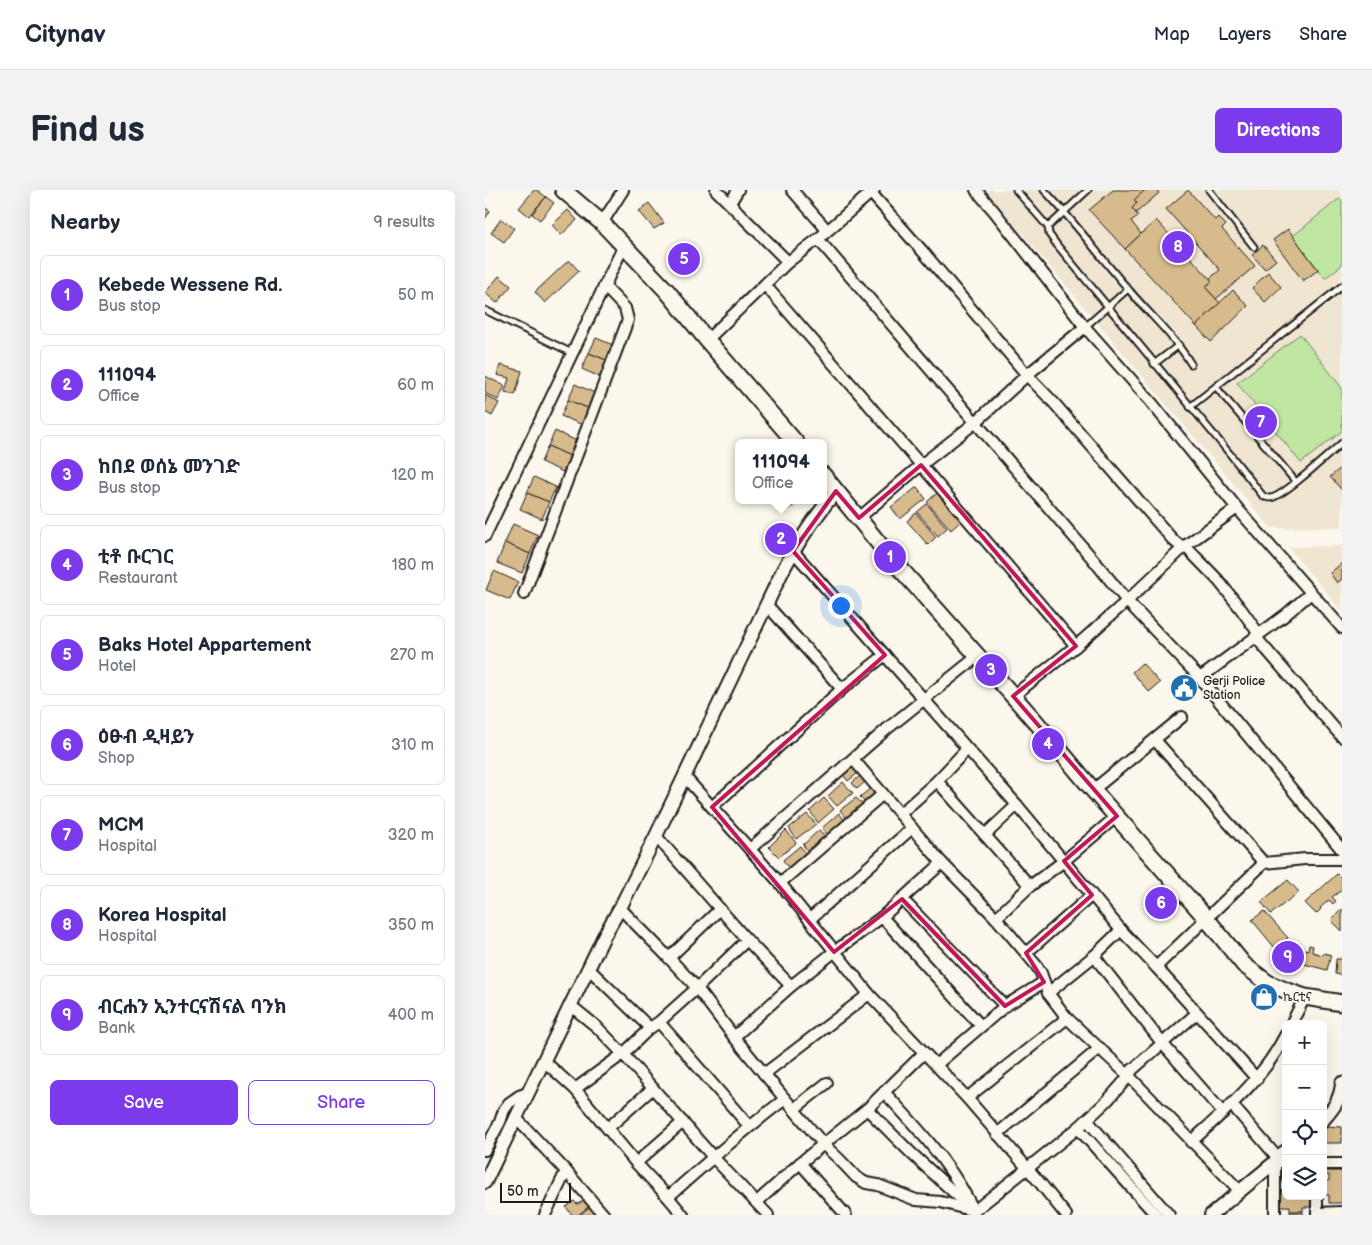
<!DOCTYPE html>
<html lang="en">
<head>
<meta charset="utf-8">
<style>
  :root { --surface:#fff; --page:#f2f2f3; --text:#1f2937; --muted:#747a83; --line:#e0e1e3; --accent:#7c3aed }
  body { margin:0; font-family:"Balsamiq Sans","Noto Sans Ethiopic",sans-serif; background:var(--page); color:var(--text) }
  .controls { position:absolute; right:15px; bottom:15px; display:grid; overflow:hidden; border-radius:8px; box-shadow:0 5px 20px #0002 }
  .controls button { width:45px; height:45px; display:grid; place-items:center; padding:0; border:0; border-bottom:1px solid var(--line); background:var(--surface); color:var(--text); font:25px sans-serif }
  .scale { position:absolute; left:15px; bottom:12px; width:71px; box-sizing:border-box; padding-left:5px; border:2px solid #1c1c1c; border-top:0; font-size:14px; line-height:18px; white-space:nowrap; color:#1c1c1c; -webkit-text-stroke:4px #fbf7ec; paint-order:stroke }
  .you { position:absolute; left:355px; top:415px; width:18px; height:18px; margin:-12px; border:4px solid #fff; border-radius:50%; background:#1a73e8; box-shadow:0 0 0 8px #1a73e833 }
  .badge { display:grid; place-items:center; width:32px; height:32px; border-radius:50%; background:var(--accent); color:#fff; font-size:16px; font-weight:700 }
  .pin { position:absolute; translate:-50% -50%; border:2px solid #fff; box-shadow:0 1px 5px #0006 }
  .popup { position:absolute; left:250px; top:249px; width:92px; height:65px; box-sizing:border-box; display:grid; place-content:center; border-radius:8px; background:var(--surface); filter:drop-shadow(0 1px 4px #0005); font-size:16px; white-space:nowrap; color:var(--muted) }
  .popup b { font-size:19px; color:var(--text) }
  .popup::after { content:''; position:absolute; left:50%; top:100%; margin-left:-10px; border:10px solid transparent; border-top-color:var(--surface) }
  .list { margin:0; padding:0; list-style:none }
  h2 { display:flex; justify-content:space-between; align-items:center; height:65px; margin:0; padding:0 20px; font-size:21px }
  h2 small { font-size:16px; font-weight:400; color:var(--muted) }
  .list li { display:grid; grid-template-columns:32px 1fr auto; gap:15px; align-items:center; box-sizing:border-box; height:80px; margin:0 10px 10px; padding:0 10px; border:1px solid var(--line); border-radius:8px }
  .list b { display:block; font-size:19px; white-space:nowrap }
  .list p { margin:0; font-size:16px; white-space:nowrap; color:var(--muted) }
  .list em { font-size:16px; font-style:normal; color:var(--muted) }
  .actions { display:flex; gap:10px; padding:15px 20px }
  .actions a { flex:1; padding:11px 0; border:1px solid var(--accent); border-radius:8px; text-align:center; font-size:18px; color:var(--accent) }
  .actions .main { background:var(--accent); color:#fff }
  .icon { flex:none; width:28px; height:28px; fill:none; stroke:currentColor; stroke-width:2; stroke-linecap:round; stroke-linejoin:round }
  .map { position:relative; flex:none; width:857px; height:1025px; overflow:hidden; border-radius:8px }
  header { display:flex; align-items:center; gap:30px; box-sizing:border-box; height:70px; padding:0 25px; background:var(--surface); border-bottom:1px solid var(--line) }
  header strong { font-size:24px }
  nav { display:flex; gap:28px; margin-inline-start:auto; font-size:18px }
  .intro { display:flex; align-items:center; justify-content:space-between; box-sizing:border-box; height:120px; padding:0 30px }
  h1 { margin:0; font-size:35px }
  .button { padding:12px 22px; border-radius:8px; background:var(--accent); color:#fff; font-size:18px; font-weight:700 }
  main { display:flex; gap:30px; padding:0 30px }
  aside { flex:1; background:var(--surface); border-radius:8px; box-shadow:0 5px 20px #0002 }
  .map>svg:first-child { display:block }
</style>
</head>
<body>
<header>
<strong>Citynav</strong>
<nav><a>Map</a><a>Layers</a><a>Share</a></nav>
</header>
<div class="intro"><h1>Find us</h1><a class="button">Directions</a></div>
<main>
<aside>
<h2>Nearby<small>9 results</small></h2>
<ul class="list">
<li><span class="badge">1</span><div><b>Kebede Wessene Rd.</b><p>Bus stop</p></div><em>50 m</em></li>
<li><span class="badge">2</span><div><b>111094</b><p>Office</p></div><em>60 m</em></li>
<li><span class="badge">3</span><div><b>ከበደ ወሰኔ መንገድ</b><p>Bus stop</p></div><em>120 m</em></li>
<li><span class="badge">4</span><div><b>ቲቶ ቡርገር</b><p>Restaurant</p></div><em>180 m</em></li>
<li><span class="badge">5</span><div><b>Baks Hotel Appartement</b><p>Hotel</p></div><em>270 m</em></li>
<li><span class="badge">6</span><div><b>ዕፁብ ዲዛይን</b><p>Shop</p></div><em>310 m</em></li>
<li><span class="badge">7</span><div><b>MCM</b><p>Hospital</p></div><em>320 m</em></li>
<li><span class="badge">8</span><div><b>Korea Hospital</b><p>Hospital</p></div><em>350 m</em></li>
<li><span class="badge">9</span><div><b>ብርሐን ኢንተርናሽናል ባንክ</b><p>Bank</p></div><em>400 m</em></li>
</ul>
<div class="actions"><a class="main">Save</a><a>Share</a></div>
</aside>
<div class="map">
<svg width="857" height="1025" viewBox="0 0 857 1025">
  <rect width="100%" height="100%" fill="#fbf7ec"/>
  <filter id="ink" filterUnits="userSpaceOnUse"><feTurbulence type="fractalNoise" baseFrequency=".02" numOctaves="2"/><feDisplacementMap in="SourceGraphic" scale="10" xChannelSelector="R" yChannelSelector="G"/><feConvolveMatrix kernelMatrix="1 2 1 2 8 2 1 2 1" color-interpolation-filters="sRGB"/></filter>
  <g filter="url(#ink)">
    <g fill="#f0e5d0">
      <polygon points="500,0 857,0 857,337 786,338"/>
      <polygon points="857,356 857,421 803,357"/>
    </g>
    <g fill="#bfe7a2" stroke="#6e825f">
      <polygon points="855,8 857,11 857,75 840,88 808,46"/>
      <polygon points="815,144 857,198 857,241 816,273 752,193"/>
    </g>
    <g fill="#d8bb8d" stroke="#1c1c1c">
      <polygon points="49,0 52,0 61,7 44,26 34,18"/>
      <polygon points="628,0 661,0 649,10 652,13 647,18 653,26 646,31 656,44 640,59 604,20"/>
      <polygon points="660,0 672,0 674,3 651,23 647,18 652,13 649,10"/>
      <polygon points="703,0 730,30 733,27 741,35 737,39 770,76 731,109 720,97 727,91 724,89 735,80 681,19"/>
      <polygon points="61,7 69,13 55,30 47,24"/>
      <polygon points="164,13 179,33 169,39 154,21"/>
      <polygon points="0,18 5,21 0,29"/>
      <polygon points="83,20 92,30 76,45 67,35"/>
      <polygon points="16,29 29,38 19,52 6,43"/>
      <polygon points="671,30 727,91 720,97 735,113 711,136 640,59"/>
      <polygon points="803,39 833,80 818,91 788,50"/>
      <polygon points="778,55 791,70 780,79 767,65"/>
      <polygon points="84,70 94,81 60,113 50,102"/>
      <polygon points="783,82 796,97 780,112 767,98"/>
      <polygon points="14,86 26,96 12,113 0,103"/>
      <polygon points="748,100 763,116 726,152 711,136"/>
      <polygon points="111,148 133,157 126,172 104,163"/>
      <polygon points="104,163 126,172 119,189 97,179"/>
      <polygon points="15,175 37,181 30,205 20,202 24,188 12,185"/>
      <polygon points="0,186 20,196 13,210 0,203"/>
      <polygon points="90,194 112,204 105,219 83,210"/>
      <polygon points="0,205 14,213 7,226 0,222"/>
      <polygon points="83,210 105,219 98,235 76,226"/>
      <polygon points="70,241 92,251 85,266 63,256"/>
      <polygon points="63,256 85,266 78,282 56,272"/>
      <polygon points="857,277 857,300 845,287"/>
      <polygon points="49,287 71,297 64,312 42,303"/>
      <polygon points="432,297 441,309 415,329 406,317"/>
      <polygon points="42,303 64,312 57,329 35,319"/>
      <polygon points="452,303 476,331 466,340 442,312"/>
      <polygon points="293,310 312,310 313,313 299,321"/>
      <polygon points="442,314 462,338 453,346 432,322"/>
      <polygon points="431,323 451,347 443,355 422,331"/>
      <polygon points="28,334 53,345 45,364 20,353"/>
      <polygon points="20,353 45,364 37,383 12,373"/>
      <polygon points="857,373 857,389 852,393 845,383"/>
      <polygon points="9,381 33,392 25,410 1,400"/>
      <polygon points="657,473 675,493 664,502 647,482"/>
      <polygon points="370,576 374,582 363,591 358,585"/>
      <polygon points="377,584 382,590 372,599 367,593"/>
      <polygon points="358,592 368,603 352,616 343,606"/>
      <polygon points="387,597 394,604 382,615 375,607"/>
      <polygon points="339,608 349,619 333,633 325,621"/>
      <polygon points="371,608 381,617 363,630 355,620"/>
      <polygon points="354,623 361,632 344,647 337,638"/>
      <polygon points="322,624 331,634 311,649 304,638"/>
      <polygon points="301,640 311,653 294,667 284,657"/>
      <polygon points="334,640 343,649 324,663 318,655"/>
      <polygon points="315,656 323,666 305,680 298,670"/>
      <polygon points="852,684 857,689 857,700 847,707 851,711 848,714 844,710 835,718 836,719 831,724 820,713"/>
      <polygon points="803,690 814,702 786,724 776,712"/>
      <polygon points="857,719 857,741 846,730"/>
      <polygon points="779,721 803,748 790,758 767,730"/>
      <polygon points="805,753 811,755 811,757 823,760 824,755 828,756 827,762 838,765 839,763 846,765 842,780 800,769"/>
      <polygon points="851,769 857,769 857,785 850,784"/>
      <polygon points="840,936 857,937 857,953 840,953"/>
      <rect x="796" y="979" width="5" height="13"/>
      <polygon points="839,981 857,981 857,1013 844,1013 844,1005 839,1005 839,991 844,991 844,985 839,985"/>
      <polygon points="795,1003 801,1003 801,1006 828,1006 828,1017 818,1017 818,1021 805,1021 805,1016 795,1016"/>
      <polygon points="101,1010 106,1015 93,1025 87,1025 81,1017 89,1011 92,1014"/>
      <polygon points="105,1016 115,1025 95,1025"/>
      <rect x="805" y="1022" width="13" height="3"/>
    </g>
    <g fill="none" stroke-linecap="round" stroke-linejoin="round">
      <g stroke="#1c1c1c" stroke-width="9">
        <g id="service">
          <polyline points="531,0 563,37"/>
          <path d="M559 0C590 32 615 67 644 100 665 125 689 146 706 174"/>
          <path d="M603 0 563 37 564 44 572 55 745 264 778 306C780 307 783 308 785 308 797 308 845 263 857 253"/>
          <polyline points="724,0 769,57"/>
          <polyline points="0,120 87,163"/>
          <polyline points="600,137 643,99"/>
          <polyline points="669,174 694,155"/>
          <polyline points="731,197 811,292"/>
          <polyline points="705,217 857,96"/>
        </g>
      </g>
      <g stroke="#1c1c1c" stroke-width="14">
        <g id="minor">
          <polyline points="231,0 303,72"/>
          <polyline points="307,0 342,40"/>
          <polyline points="491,0 509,21 600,137 666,212 752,318 857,438"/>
          <polyline points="386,3 440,64 542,185 569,213 688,350 694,355 700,356 733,390 756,419 771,440 774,451 857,547"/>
          <polyline points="245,13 253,0"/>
          <polyline points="117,33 138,0"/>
          <polyline points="333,49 607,368 642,411 715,488 857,660"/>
          <polyline points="280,95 436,275 591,456"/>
          <polyline points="222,150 303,72 333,49 389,0"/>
          <polyline points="374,328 436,275 491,232 542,185 600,137"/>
          <polyline points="0,346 139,55"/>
          <polyline points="308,361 532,615 636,740 671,777 772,889"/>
          <polyline points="39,404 143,130 140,118 119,96"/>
          <polyline points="282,415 357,499"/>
          <polyline points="715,488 799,426 826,403"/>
          <polyline points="528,506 591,456 642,411 700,356 752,318"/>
          <polyline points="670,550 779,673"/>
          <polyline points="368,569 457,673 511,728 551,775 556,783 563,803 582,828 644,886 754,1000"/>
          <polyline points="199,586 295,693 384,804 482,908 556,994 581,1025"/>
          <polyline points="452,591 545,696"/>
          <polyline points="608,600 697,527"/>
          <polyline points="227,617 357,499 400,465"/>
          <polyline points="415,624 452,591 482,559"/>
          <polyline points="500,645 532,615"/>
          <polyline points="171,646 262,750 306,796"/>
          <polyline points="265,659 403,538 493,466"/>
          <polyline points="295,693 398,604"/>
          <polyline points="417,709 520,816"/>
          <polyline points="135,718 184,768 212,798 249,847 300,909 339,955 354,969 371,987 381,993 393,995 431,1010 456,1012 489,1021"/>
          <polyline points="397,727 496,836"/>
          <polyline points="511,728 545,696 579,671 632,626"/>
          <polyline points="325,729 427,638"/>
          <polyline points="541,763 607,705"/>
          <polyline points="609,766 677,853 738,923"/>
          <polyline points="184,768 235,719"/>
          <polyline points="671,777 779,673 820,669 857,669"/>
          <polyline points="103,778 165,838"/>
          <polyline points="563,803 609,766 636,740"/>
          <polyline points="85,815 112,837 138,864 228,967 283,1025"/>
          <polyline points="174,832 264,936"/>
          <polyline points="806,834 820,807"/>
          <polyline points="249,847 306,796 349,762 397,727 457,673"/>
          <polyline points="59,871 90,899 151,973 183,1007 198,1025"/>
          <polyline points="451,875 520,816 559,792"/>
          <polyline points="279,884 384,804"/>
          <polyline points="90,899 138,864 165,838 174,832 212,798 262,750"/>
          <path d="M399 902C431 936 463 971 485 1013"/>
          <polyline points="482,908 582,828"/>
          <polyline points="747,915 792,967"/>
          <polyline points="309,919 342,893"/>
          <polyline points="382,919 426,963 487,1019"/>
          <polyline points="31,928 81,981 119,1025"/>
          <polyline points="602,930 684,1025"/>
          <polyline points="123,938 168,898"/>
          <polyline points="593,938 671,1025"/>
          <polyline points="512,944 615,858"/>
          <path d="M706 952C742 919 779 888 801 844"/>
          <polyline points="0,960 15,932 19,920 24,913 34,906 43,903"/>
          <polyline points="151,973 198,932"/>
          <polyline points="315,973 361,1025"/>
          <polyline points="838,974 857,974"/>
          <polyline points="832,1006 832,1025"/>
          <path d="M183 1007C221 973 259 940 300 909"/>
          <polyline points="272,1012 315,973 382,919 439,863"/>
          <polyline points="489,1021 593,938 622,911 644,886 647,880 712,823"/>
          <polyline points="832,1023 857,1022"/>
          <polyline points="60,1025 81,981"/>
          <polyline points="790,1025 790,972 801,972"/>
        </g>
      </g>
      <g stroke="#1c1c1c" stroke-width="16">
        <g id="tertiary">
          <path d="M838 930C848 919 856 909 857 893"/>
          <path d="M0 992 119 746 135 718 171 646 298 380C313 351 331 326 351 301"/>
          <polyline points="726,1025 790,972 792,967 801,961"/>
        </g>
      </g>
      <g stroke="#1c1c1c" stroke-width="19">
        <g id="primary">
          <polyline points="78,0 117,33 182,101 222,150 311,253"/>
          <polyline points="338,285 405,367 551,532 608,600 721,728 759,775 783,793 800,800 820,807 857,813"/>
        </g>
      </g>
      <use href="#service" stroke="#fbf7ec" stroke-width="5"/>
      <use href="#minor" stroke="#fbf7ec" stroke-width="10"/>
      <use href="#tertiary" stroke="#fbf7ec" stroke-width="12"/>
      <use href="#primary" stroke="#fbf7ec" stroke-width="15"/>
    </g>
  </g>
  <path fill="none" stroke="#c2185b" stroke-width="4" stroke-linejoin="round" d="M436 275 591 456 528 506 632 626 579 671 607 705 541 763 559 792 520 816 417 709 349 762 227 617 400 465 308 361 351 301 374 328Z"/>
  <defs>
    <g id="civic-disc" transform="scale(1.4375)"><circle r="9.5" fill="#1f6fb2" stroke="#fbf7ec"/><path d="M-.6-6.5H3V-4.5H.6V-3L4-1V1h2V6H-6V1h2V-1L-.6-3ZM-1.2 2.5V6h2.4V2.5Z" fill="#fff"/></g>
    <g id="shop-disc" transform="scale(1.4375)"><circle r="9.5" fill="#1f6fb2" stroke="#fbf7ec"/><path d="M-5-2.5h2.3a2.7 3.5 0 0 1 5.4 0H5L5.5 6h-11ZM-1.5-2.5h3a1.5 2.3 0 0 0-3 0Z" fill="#fff"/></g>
  </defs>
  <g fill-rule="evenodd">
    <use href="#civic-disc" x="699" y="498"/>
    <use href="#shop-disc" x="779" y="807"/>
  </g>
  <g text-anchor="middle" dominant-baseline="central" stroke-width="4" stroke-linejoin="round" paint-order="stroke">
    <g font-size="12" fill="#1c1c1c" stroke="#fbf7ec" text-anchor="start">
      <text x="718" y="491">Gerji Police<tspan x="718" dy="14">Station</tspan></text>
      <text x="798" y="807">ኬርቲና</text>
    </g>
  </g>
</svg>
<div class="controls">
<button>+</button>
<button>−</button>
<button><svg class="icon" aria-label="locate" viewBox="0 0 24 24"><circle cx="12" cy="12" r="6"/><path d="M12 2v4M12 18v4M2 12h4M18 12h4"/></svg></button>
<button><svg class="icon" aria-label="layers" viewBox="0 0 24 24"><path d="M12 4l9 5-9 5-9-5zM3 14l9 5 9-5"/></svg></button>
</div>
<div class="scale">50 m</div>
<div class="you"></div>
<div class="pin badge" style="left:405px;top:367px">1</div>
<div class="pin badge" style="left:296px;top:349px">2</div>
<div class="popup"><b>111094</b>Office</div>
<div class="pin badge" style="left:506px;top:480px">3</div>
<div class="pin badge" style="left:563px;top:554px">4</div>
<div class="pin badge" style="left:199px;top:69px">5</div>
<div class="pin badge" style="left:676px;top:713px">6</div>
<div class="pin badge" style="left:776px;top:232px">7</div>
<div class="pin badge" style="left:693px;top:57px">8</div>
<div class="pin badge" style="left:803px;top:767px">9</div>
</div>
</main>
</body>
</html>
